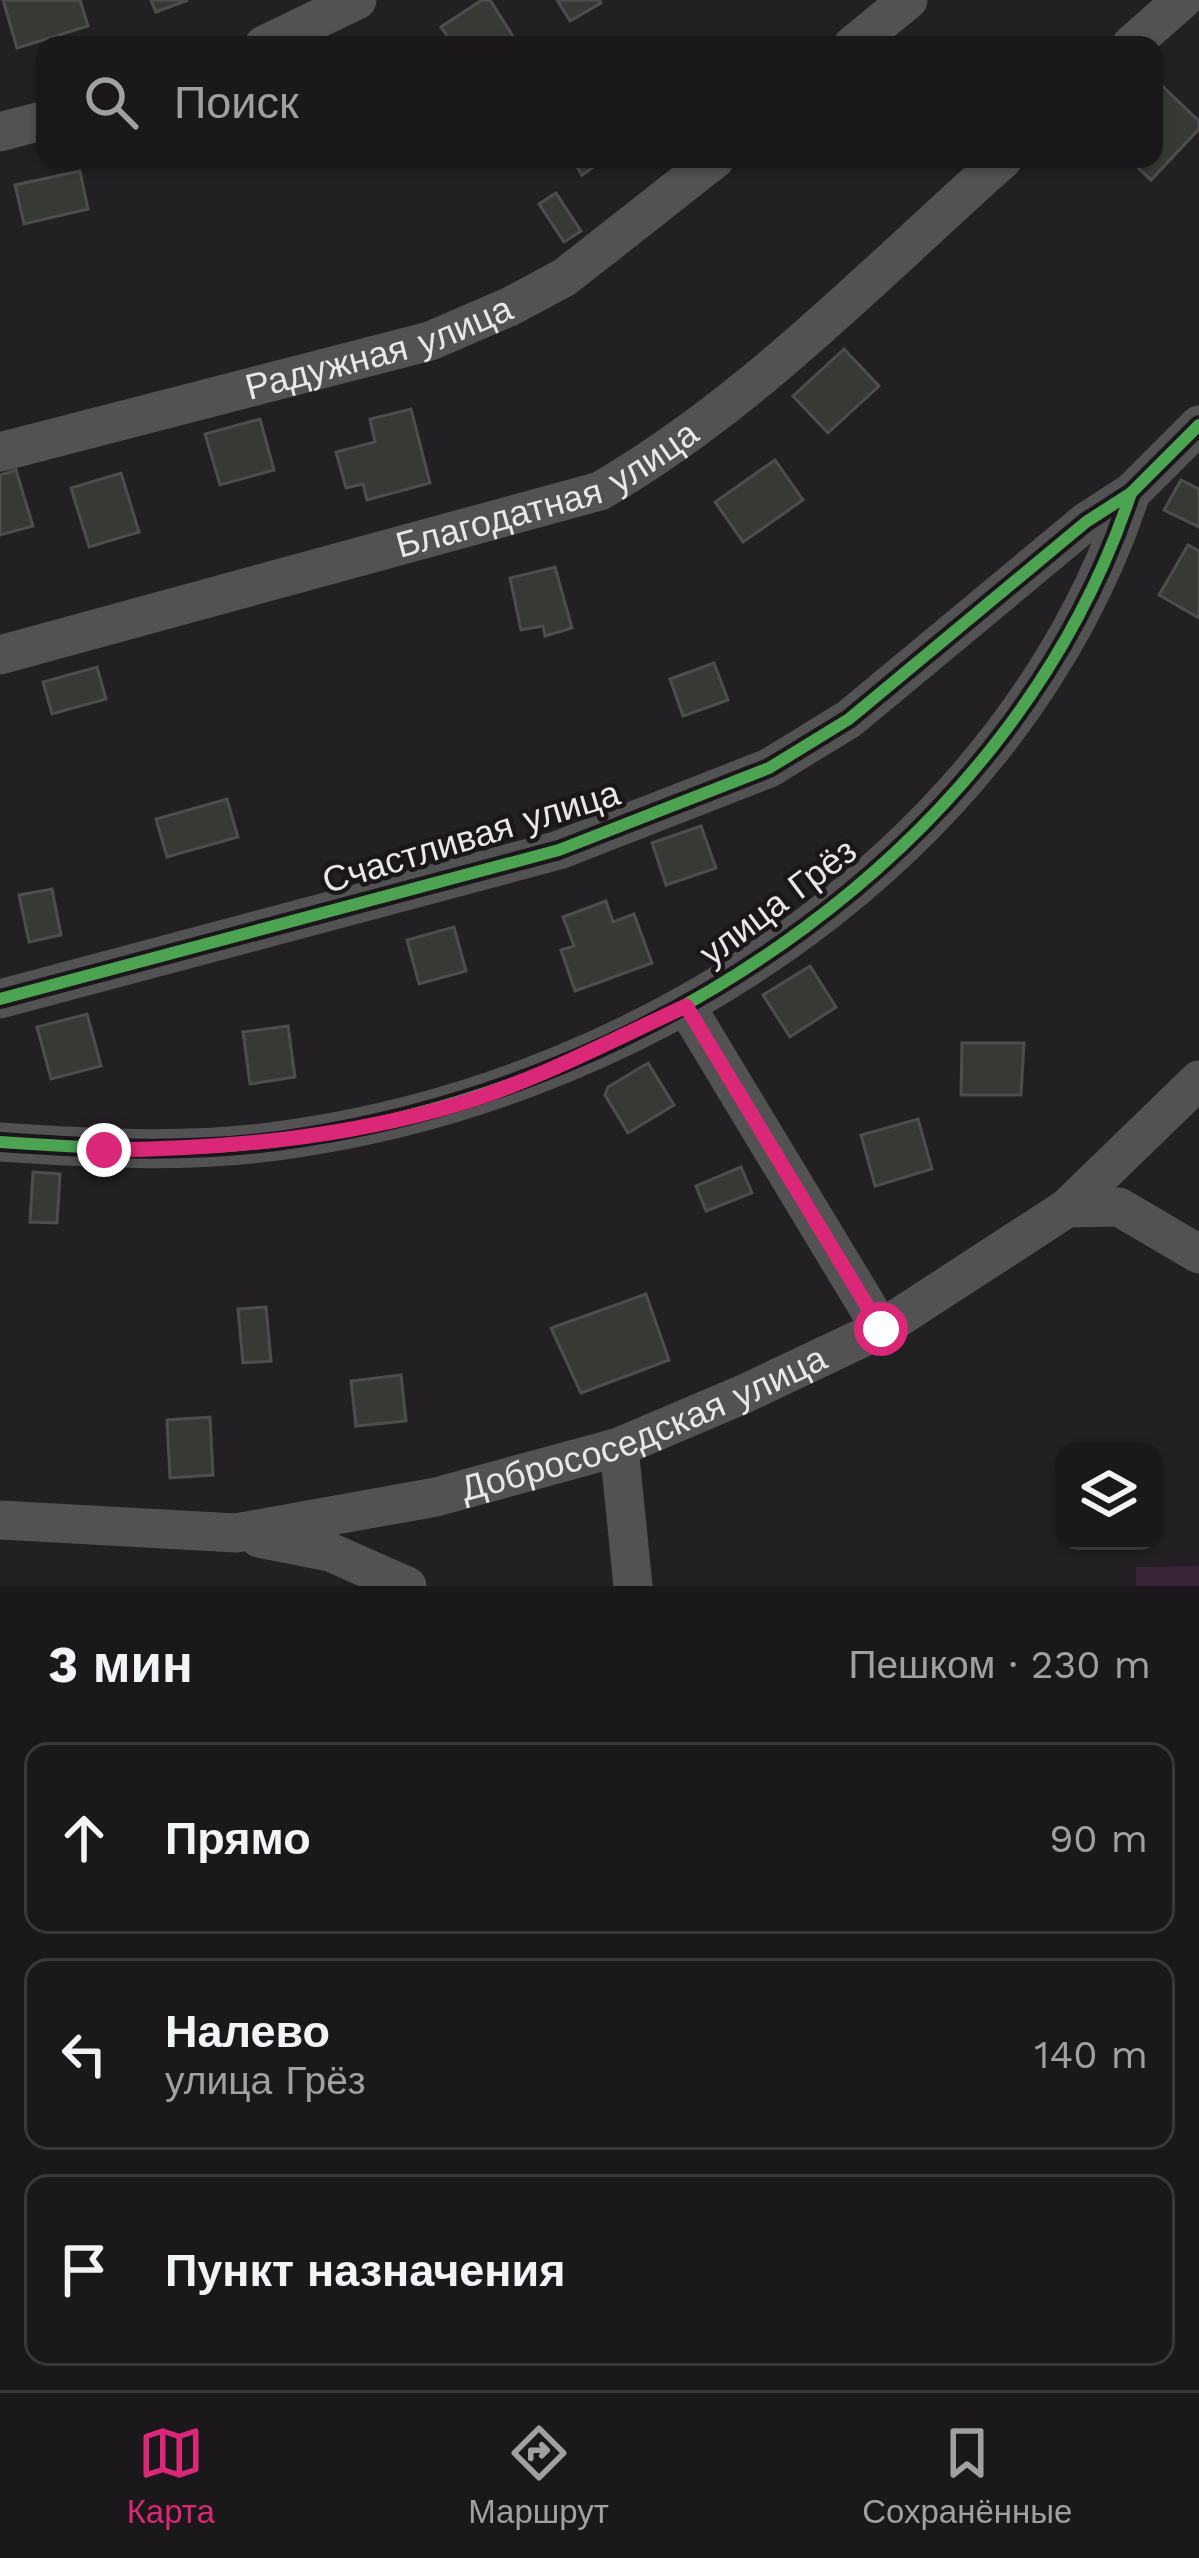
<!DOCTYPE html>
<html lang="ru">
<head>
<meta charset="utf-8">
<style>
  :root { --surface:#1a181a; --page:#272527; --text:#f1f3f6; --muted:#9fa0a2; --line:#383739; --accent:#db2777 }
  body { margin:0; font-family:"Work Sans",sans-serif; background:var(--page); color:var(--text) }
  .controls { position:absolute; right:36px; bottom:36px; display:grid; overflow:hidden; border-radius:24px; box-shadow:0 3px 9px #0004 }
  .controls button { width:108px; height:108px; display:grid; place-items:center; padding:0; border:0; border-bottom:3px solid var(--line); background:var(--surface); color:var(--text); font:60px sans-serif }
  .stop { position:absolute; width:36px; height:36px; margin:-27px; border:9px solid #db2777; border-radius:50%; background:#fff }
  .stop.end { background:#db2777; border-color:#fff; box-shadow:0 3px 12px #0008 }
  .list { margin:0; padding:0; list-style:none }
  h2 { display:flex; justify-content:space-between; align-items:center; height:156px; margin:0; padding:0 48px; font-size:51px }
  h2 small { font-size:39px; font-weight:400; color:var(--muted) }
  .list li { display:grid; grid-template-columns:78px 1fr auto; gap:36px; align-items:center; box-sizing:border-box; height:192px; margin:0 24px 24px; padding:0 24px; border:3px solid var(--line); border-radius:24px }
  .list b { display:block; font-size:45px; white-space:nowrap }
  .list p { margin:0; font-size:39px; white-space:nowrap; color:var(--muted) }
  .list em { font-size:39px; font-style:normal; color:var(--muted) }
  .icon { flex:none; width:66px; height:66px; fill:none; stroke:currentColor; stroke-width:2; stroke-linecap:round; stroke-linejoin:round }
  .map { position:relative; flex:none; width:1199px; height:1586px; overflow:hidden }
  .search { position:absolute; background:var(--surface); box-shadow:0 3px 9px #0004; left:36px; right:36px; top:36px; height:132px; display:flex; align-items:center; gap:30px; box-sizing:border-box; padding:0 42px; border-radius:24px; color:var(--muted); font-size:45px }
  .sheet { height:804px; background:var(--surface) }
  nav { display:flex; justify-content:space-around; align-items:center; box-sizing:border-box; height:168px; border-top:3px solid var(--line); background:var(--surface); font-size:33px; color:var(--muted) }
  nav a { display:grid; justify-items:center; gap:6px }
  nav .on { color:var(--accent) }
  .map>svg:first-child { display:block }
</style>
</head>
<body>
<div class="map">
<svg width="1199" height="1586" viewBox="0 0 1199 1586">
  <rect width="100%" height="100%" fill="#222022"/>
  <polygon fill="#382339" points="1199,1566 1199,1586 1136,1586 1136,1567"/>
  <g fill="#373a34" stroke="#4d4d4d" stroke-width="3">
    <polygon points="3,0 80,0 88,26 17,48"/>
    <polygon points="151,0 188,0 156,12"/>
    <polygon points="482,0 490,0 516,41 511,45 453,45 441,27"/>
    <polygon points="557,0 599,0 601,3 570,21"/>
    <polygon points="1155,79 1199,121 1199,129 1151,180 1129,159 1154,159"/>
    <polygon points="572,159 605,159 582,175"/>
    <polygon points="80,171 88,209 24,224 15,185"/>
    <polygon points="556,193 581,231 564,242 539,204"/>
    <polygon points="844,349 879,386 828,433 793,396"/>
    <polygon points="411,409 430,483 367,500 363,484 346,488 336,452 375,442 370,419"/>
    <polygon points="260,419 274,470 220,485 205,434"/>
    <polygon points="775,460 803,500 743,542 715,502"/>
    <polygon points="16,470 33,526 0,535 0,475"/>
    <polygon points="121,473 139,532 89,547 71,488"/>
    <polygon points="1181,480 1199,489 1199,527 1164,510"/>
    <polygon points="1188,545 1199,551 1199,618 1159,595"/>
    <polygon points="555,567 572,628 545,636 543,626 521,630 510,578"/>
    <polygon points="714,663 728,700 683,716 670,679"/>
    <polygon points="97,667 106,699 52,714 43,682"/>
    <polygon points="227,799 238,837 167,857 156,819"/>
    <polygon points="701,826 716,868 666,885 652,843"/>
    <polygon points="52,889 61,935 29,942 19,895"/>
    <polygon points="606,901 613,922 634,914 652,963 575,991 561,950 574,946 563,917"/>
    <polygon points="454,927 466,971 419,984 407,940"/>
    <polygon points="810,966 836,1007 790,1037 763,995"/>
    <polygon points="87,1014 101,1066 51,1079 37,1027"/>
    <polygon points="288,1026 295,1077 250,1084 243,1032"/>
    <polygon points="962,1043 1024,1043 1021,1095 961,1095"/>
    <polygon points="648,1063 674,1105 628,1133 605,1095 608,1087"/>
    <polygon points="918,1119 932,1169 875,1186 861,1135"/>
    <polygon points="741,1167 752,1193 706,1211 696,1186"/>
    <polygon points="33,1172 60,1174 57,1223 30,1222"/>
    <polygon points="646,1294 669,1360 581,1393 551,1328"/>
    <polygon points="266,1307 271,1361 243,1363 238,1309"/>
    <polygon points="401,1375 406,1421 356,1426 351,1381"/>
    <polygon points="210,1417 213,1475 170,1478 167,1420"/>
  </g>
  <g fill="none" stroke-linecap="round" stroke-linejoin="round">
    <g stroke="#525252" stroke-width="39">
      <polyline points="264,45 357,0"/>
      <polyline points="853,45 908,0"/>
      <polyline points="1131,45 1182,0"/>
      <polyline points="0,132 45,120"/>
      <path id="s1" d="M0 452 430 341 509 307 565 277 715 159"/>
      <path id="s2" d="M0 655 600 491C751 403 873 275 1003 159"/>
      <polyline points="0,999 559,850 769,768 849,719 1086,522 1131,493 1199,425"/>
      <polyline points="686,1006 881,1329"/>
      <path d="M0 1142C100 1149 199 1154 298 1138 656 1084 1014 846 1131 493"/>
      <polyline points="1067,1208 1119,1207 1199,1254"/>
      <polyline points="619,1447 633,1586"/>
      <path id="s3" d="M0 1520 236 1533 436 1497 619 1447 746 1393 881 1329 1067 1208 1199 1080"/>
      <polyline points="259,1538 330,1552 407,1586"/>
    </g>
    <g stroke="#1a161a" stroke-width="20">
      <g id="cycleway">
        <polyline points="0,999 559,850 769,768 849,719 1086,522 1131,493 1199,425"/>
        <path d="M0 1142C100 1149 199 1154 298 1138 656 1084 1014 846 1131 493"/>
      </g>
    </g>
    <use href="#cycleway" stroke="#4ca352" stroke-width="12"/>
  </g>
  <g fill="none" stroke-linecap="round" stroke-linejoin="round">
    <path stroke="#db2777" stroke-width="15" d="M104 1150C224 1149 343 1138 458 1104 536 1081 612 1040 686 1006L881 1329"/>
  </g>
  <g text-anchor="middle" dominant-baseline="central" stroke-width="9" stroke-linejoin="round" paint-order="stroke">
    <g font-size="36" fill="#e8e6e8" stroke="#1a161a">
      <text stroke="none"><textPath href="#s1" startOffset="393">Радужная улица</textPath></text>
      <text stroke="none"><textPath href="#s2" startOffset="573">Благодатная улица</textPath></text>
      <text transform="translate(471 837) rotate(-17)">Счастливая улица</text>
      <text transform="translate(778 902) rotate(-37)">улица Грёз</text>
      <text stroke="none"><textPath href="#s3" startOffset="660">Добрососедская улица</textPath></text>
    </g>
  </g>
</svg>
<div class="controls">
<button><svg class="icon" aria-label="layers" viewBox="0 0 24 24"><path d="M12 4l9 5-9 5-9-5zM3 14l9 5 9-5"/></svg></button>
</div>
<div class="stop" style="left:881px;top:1329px"></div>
<div class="stop end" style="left:104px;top:1150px"></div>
<div class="search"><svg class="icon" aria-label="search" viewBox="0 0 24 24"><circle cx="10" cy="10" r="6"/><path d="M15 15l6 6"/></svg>Поиск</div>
</div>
<section class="sheet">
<h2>3 мин<small>Пешком · 230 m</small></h2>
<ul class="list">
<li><svg class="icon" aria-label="ahead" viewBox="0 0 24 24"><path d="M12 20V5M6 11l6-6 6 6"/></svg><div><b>Прямо</b></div><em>90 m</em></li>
<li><svg class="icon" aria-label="left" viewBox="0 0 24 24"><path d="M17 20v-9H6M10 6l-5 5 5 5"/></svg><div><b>Налево</b><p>улица Грёз</p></div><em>140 m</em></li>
<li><svg class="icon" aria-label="arrive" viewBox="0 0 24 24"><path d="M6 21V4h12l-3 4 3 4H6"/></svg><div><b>Пункт назначения</b></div></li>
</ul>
</section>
<nav>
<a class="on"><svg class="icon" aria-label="map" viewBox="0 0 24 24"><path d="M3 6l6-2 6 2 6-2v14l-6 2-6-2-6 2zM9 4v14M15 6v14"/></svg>Карта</a>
<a><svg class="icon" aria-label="directions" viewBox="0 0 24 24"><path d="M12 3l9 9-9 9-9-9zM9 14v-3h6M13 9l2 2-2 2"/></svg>Маршрут</a>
<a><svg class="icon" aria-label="saved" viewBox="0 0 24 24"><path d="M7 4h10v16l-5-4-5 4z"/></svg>Сохранённые</a>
</nav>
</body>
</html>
